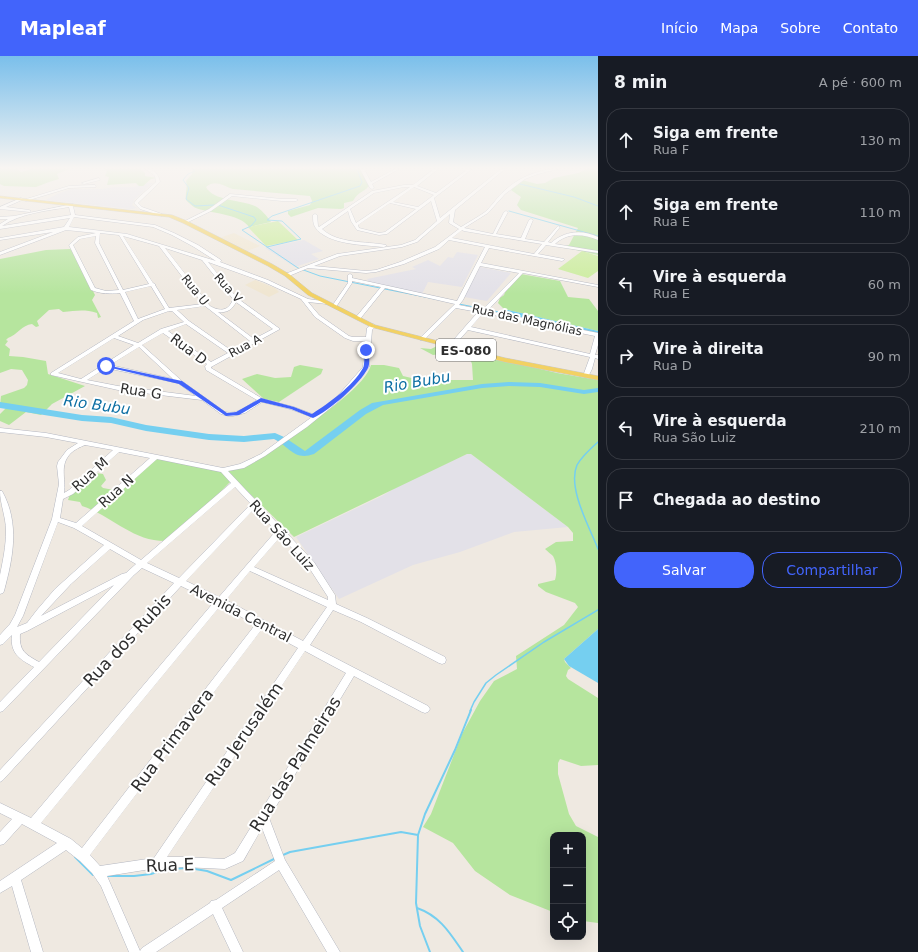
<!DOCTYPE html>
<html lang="pt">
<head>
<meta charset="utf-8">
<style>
  :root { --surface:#171b24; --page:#20242c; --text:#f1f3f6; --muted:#9ea1a6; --line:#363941; --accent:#4264fb }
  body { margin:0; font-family:"DejaVu Sans",sans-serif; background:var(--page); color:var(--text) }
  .controls { position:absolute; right:12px; bottom:12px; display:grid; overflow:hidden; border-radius:8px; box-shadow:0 4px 16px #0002 }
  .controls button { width:36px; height:36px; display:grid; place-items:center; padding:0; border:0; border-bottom:1px solid var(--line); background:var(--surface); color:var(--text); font:20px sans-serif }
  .stop { position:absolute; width:12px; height:12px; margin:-9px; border:3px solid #4264fb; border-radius:50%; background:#fff }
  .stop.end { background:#4264fb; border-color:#fff; box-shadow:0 1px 4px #0008 }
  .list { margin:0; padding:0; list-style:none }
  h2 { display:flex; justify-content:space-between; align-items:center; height:52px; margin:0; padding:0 16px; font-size:17px }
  h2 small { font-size:13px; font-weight:400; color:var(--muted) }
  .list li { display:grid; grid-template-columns:26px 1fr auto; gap:12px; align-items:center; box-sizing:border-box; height:64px; margin:0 8px 8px; padding:0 8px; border:1px solid var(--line); border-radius:16px }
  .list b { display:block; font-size:15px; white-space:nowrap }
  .list p { margin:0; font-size:13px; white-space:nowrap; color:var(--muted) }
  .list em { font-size:13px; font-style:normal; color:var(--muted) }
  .actions { display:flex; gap:8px; padding:12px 16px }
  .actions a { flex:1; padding:9px 0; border:1px solid var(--accent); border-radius:16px; text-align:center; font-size:14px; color:var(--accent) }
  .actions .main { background:var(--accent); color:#fff }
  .icon { flex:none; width:22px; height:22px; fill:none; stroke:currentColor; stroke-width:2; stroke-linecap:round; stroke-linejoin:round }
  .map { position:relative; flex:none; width:598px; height:896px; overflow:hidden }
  header { display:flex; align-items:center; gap:24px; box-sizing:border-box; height:56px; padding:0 20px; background:var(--accent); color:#fff }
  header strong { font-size:19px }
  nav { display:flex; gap:22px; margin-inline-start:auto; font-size:14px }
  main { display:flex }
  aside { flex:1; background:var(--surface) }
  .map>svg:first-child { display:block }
</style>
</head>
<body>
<header>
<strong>Mapleaf</strong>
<nav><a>Início</a><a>Mapa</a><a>Sobre</a><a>Contato</a></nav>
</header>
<main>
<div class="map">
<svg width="598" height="896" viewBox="0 0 598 896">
  <rect width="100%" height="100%" fill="#efe9e1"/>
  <g fill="#e3e1e8">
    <polygon points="146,127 153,127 135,143 132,149 137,152 132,153 46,144 59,137 71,133 102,133 115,131 135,131"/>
    <polygon points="304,184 323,195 311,198 319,203 295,211 265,192"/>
    <polygon points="457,196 478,199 462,231 428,226 422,238 369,226 367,223 416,213 412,211 428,204 440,210 448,201 453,202"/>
    <polygon points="480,211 511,217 487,245 464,241"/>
    <polygon points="467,398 471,398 568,471 514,476 460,496 413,509 339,543 296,481 382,440 402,428"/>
  </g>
  <g fill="#f0e6d1">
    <polygon points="234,177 260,190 245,196 219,182"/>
    <polygon points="255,224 275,232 279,236 269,241 245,229"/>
  </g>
  <g fill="#b6e59e">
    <polygon points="0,113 17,113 21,116 31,113 69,113 57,118 59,123 49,126 36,131 4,130 0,128"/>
    <polygon points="105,113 140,113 145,117 145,120 156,122 151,123 143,130 139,130 136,127 107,129 109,121 105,120 107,115"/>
    <path d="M193 113H362L370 128C366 136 358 135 353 145L344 147V152L341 153 318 152 291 161 288 158V155L310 149 312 145 310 140 233 133C223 130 215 123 206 131 213 145 242 144 255 150 261 153 267 160 271 166L249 171C241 158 208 157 196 152 193 151 189 147 186 144 185 137 188 131 186 125L192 118Z"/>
    <polygon points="587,113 598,113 598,199 563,191 569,189 578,172 521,154 517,149 521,141 511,134 522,124 537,128 545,127 554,122 578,117"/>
    <path d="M70 193 72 194 95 239 92 244 101 261 98 262 97 257C84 253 76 255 63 256L59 253 49 254 37 265 39 270 36 271 32 268C22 269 17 279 8 282L6 284 8 285 5 289 10 293 9 300 23 301 46 305 48 318 85 330 52 348 41 359 26 356 9 369 0 365V358L6 352 0 350 1 340 24 332 27 329 28 324 22 314 11 313 0 317V203L46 194Z"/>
    <polygon points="521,218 560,225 568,241 589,243 598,255 598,275 504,253 498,247 500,242 504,239 506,234"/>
    <path d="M439 289 557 317 598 324V573L564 603 565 606 571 612 568 614 566 620 568 623 598 642V709L581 710 560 703 558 707V718L569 758 576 770 598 781V867L583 865V779H553V856L510 839 475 815 453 787 423 771 431 758 462 678 480 645 494 625 517 613 516 600 564 569 578 551 575 547 546 536 538 530V528L555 524C557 518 557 507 553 500 551 498 548 496 545 493L556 486 573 485V477L568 471 471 398H467L294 481 237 425H232L229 427 210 447 165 485C132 485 112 460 82 450L80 446 68 444 70 438 95 417 103 418 106 424 101 430 103 432 114 434 157 403C182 407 220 419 244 410 253 406 262 399 270 394 294 378 364 335 371 309H384L399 312 403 320 420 324H473L472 308 469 300 465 299 454 301 449 297 433 299 420 292 431 293Z"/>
    <polygon points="300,309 323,313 321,318 279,346 264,343 242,323 257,318 275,322 291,321 294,311"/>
  </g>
  <g fill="#c9ec9a">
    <polygon points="278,165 298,184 266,190 248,171"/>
    <polygon points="582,195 598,200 598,215 588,222 558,213"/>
  </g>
  <g fill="#75cff0">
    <polygon points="504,253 598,275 598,277 517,261"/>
    <polygon points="598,573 598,627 569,610 564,603"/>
  </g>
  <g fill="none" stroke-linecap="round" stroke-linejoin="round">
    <g stroke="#75cff0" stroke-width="1">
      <polyline points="192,113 195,115 188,118 183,124 189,132 186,143 195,150 214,149"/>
      <polyline points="520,128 574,141 598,150"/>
      <polyline points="218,149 254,161 256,164 251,170 242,174 298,212 320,220 440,244"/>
      <polyline points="509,155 598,180"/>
      <polyline points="267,191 301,183 282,165 267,164 272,160 360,130 362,126 357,113"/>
      <polyline points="459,248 514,259"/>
    </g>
    <g stroke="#75cff0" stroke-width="1.5">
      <path d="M598 386C590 393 582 400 577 409 567 432 590 472 598 493"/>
      <polyline points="470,655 474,646 486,627 496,619 544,586 598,554"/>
    </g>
    <g stroke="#75cff0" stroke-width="2">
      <polyline points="283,799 290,796 401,776 418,779"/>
      <polyline points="75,801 93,819"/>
      <polyline points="107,820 134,820 151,818 166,813 189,812 207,815 231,824 276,802"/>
      <path d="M417 852C440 860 450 877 463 896"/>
      <polyline points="430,896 420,870 416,847 418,779 425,758 455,694 471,654"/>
    </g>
    <path fill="#75cff0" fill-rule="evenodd" d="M509 326 540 327 584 334 598 332V336L584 338 540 331 509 330 482 332 383 349 366 358 314 398C294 405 290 391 274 383L244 386 209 384 146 375 111 367 82 365 0 352V346L82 359 111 361 146 369 209 378 244 380 275 377 284 381 305 395 360 354 372 347 482 328Z"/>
    <g stroke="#b4b7c1" stroke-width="1">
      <g id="minor">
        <path d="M146 113C154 113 159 119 160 126L138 147 142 151 162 158V160L140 153 134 147 138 142 156 126 155 120Z"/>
        <polygon points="360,113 364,113 371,126 395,113 399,113 372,128 374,132 372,133 370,132"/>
        <path d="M434 113H438L417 130 436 137 468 113H472L434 142 440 162 501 113H505L455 154 453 166 461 171C469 166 478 161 485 156 491 151 496 143 502 137 516 123 537 113 558 113L538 118 525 123 505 138 488 157 464 172 493 178 504 156 506 155 508 156 496 178 521 182 529 164 531 163 533 164 525 183 544 186 558 170 560 171 548 186 551 187C564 175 582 173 598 181V184C583 178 568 176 555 188L598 195V197L546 189 538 198 564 203V204L562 205 489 192 481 207 598 229V231L523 217 490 252H488L486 251V250L519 217 480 210 463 244 459 249 598 277V289L595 299H598V303L595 302 592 313 588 321H584L583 320 590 301 468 274 453 291H449V289L478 256 456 252 424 284H420V282L455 248 385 232 360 263 358 264 355 262 356 261 381 231 352 225V227L336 251 332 250 348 227V219L350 218 352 219V222L457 245 485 191 449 184 439 193 404 208 376 216 366 217 308 212 289 220H285V218L337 198 401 189 415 184 437 165 431 145 387 178 379 179 357 174 351 165 348 155 322 173C338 188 365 185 386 189V190L384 191C365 189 327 189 315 171 313 168 313 163 313 159L315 158 317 159 318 170 319 171 372 135 404 129H413ZM404 131H410L356 167 350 153 374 137ZM414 131 434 139 418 151 393 146ZM390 147 416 153 385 176 379 177 359 172 358 169ZM450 158 449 167 459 173 435 191 400 206 376 214 366 215 314 210 340 200 402 191 417 186ZM462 174 464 175 542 188 534 198 452 182ZM483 257 595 280 590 298 471 271Z"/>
        <polygon points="99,122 100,124 84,128 82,127"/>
        <polygon points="95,129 96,131 69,132 26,145 23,144 69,130"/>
        <polygon points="230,138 282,143 296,143 298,144 296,145 282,145 232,140 211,155 186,167 183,166 209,153"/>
        <polygon points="21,142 23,143 22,144 6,151 29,154 31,155 30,156 0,153 0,151"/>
        <path d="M73 148 75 149 73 150 75 159 155 169 174 177 198 189 221 204V205L220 206 268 224 308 243 329 246V247L327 248 308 246 319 259 349 280 353 281H366L367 272 373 268 376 270 372 274 369 311 339 345 307 371 265 400 244 412 228 415 314 506 335 539 336 548 367 562 445 601 446 604 445 607 442 608 439 607 361 566 333 554 310 589 428 650 430 653 428 656 425 657 422 656 354 620 269 762 285 804 340 896H327L279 814 222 852 243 896H231L213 858 156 896H129L101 830 92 817 80 805 66 794 21 824 43 896H31L12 830 0 837V825L57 787 22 768 4 788 0 789V776L12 763 0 757V747L31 762 214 546 181 530 3 724 0 726V714L174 527 142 512 134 519 3 655 0 656V646L34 611C19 603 10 597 12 579L3 588 0 589V579L10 568 15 559 52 463 59 428 57 410 58 406 67 394 78 387 46 381 0 376V372L46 377 223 412 240 408 261 398 312 361 290 353 262 346 245 357 233 360H228L221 358 202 344 118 334 51 319V317L134 265 120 237C110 238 101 238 91 234L69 189 78 181 96 177 66 174 0 199V196L53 176 0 184V182L64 171 70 162 0 173V168L8 163H0V161L14 160ZM69 151 71 159 2 170C21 157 46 155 69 151ZM74 161 153 171 172 179 194 191 216 205 127 178 69 171ZM100 177 119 179 149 228 123 234 99 187ZM96 180 95 187 119 234 106 235 95 232 73 189 80 183ZM123 180 159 190 203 248 169 252 155 229V228L153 227ZM165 192 202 204 233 243C229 255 220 256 210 250ZM208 206 264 226 301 243 315 261 345 282 353 285H365L363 311 335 343 315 359 294 351 263 343 211 312V311L280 273 237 242ZM151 230 165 253 138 263 125 236ZM236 246 273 273 254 283 218 256C227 257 232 254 236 246ZM205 250 250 285 232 295 189 265 177 254ZM169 255H172L184 266 161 273 138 287 118 280 143 264ZM186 268 228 297 211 306 168 275ZM163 277 207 308 205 310 206 314 257 344C247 350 237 359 225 356L183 326 142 289ZM114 282 134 289 81 323 58 317ZM139 291 173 323 110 309ZM106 312 178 327 196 340 118 330 87 324ZM85 389 113 394 69 434 64 437C66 422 59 409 71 397 74 394 80 391 85 389ZM119 396 150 402 76 467 60 462 63 443 73 438ZM157 403 221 416 231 427 141 504 82 470ZM235 431 251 448 179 522 147 507ZM255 452 276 475 219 541 186 525ZM58 466 74 472 104 489 55 533 37 554 27 567 17 571 23 560ZM281 480 308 510 328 541V544L254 511ZM110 493 136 508 126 517 122 518 41 560 71 528ZM250 515 327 551 303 585 226 544ZM114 529 39 606C25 598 19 595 20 578L27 575ZM221 549 255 569 82 792 71 783 41 767ZM262 573 298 592 154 802 100 810 90 799ZM305 595 346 617 235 797 224 803 183 801H167ZM262 772 275 805 216 844 211 845 210 847 142 892 140 895 107 820 157 812 183 811 225 813 243 805Z"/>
        <path d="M0 435H2C20 467 13 502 4 535L3 537 0 538C0 532 0 525 0 519 3 504 6 490 6 475 6 461 0 448 0 435Z"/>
      </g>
    </g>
    <g stroke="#c9c9c9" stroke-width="1">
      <polygon id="major" points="0,140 172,159 187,165 272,208 289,218 312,237 375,269 505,302 598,320 598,324 505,306 371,271 308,239 285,220 268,210 183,167 169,161 0,142"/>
    </g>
    <use href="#minor" fill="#fff" fill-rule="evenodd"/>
    <use href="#major" fill="#f2d163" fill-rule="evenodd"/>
  </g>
  <linearGradient id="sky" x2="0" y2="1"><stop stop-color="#7abfeb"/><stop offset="0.47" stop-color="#f8f5f2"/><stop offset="1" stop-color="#f8f5f2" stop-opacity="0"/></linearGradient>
  <rect width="598" height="238" fill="url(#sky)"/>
  <path fill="#4264fb" d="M366 292 369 294C369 299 370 308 368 312 360 328 329 355 313 362L291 353 261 346 239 359 226 360 179 328 103 310 106 309 182 325 227 357 236 356 261 342 294 351 312 358C329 347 353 330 363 312 365 308 364 299 364 294Z"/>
  <g text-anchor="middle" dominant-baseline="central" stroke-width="4" stroke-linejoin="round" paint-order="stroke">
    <g font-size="12" fill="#2e2e2e" stroke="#fff">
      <text transform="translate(228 232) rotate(48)">Rua V</text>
      <text transform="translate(195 234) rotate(51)">Rua U</text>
      <text transform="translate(527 264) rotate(12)">Rua das Magnólias</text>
      <text transform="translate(245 290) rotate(-28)">Rua A</text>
    </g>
    <rect fill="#fff" stroke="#6d6d6d" stroke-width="1" x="436" y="283" width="60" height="22" rx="3"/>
    <g font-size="13" font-weight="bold" fill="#2e2e2e">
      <text x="466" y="294">ES-080</text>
    </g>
    <g font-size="14" fill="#2e2e2e" stroke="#fff">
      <text transform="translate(189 293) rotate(37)">Rua D</text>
      <text transform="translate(141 335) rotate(9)">Rua G</text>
      <text transform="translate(90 418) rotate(-42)">Rua M</text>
      <text transform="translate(116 435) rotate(-42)">Rua N</text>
      <text transform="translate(282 479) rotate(48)">Rua São Luiz</text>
      <text transform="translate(241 557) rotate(27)">Avenida Central</text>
    </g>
    <g font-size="15" font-style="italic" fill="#0d6fa3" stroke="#fff">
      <text transform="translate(417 326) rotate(-10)">Rio Bubu</text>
      <text transform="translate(97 349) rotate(8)">Rio Bubu</text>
    </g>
    <g font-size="17" fill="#2e2e2e" stroke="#fff">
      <text transform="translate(127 584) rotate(-47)">Rua dos Rubis</text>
      <text transform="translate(244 678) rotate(-55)">Rua Jerusalém</text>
      <text transform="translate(172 684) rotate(-53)">Rua Primavera</text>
      <text transform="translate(295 708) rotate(-58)">Rua das Palmeiras</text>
      <text transform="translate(170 809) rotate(-2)">Rua E</text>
    </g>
  </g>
</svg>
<div class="controls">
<button>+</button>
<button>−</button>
<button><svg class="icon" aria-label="locate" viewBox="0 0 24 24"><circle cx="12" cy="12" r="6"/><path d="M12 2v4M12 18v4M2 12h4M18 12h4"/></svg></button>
</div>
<div class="stop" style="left:106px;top:310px"></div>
<div class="stop end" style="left:366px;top:294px"></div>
</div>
<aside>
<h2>8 min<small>A pé · 600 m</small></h2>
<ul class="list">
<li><svg class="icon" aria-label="ahead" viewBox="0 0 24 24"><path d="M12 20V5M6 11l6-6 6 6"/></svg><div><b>Siga em frente</b><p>Rua F</p></div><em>130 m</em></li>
<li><svg class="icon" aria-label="ahead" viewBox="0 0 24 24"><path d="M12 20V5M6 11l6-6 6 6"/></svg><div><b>Siga em frente</b><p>Rua E</p></div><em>110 m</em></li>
<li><svg class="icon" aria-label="left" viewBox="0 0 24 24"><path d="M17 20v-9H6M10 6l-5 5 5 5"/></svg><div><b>Vire à esquerda</b><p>Rua E</p></div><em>60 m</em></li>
<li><svg class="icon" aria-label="right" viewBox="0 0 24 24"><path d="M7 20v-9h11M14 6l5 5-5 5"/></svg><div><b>Vire à direita</b><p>Rua D</p></div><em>90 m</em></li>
<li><svg class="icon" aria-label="left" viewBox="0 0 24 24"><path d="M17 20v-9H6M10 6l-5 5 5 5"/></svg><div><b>Vire à esquerda</b><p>Rua São Luiz</p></div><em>210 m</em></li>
<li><svg class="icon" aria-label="arrive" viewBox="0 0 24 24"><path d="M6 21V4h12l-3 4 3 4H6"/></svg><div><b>Chegada ao destino</b></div></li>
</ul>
<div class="actions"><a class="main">Salvar</a><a>Compartilhar</a></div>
</aside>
</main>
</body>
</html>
